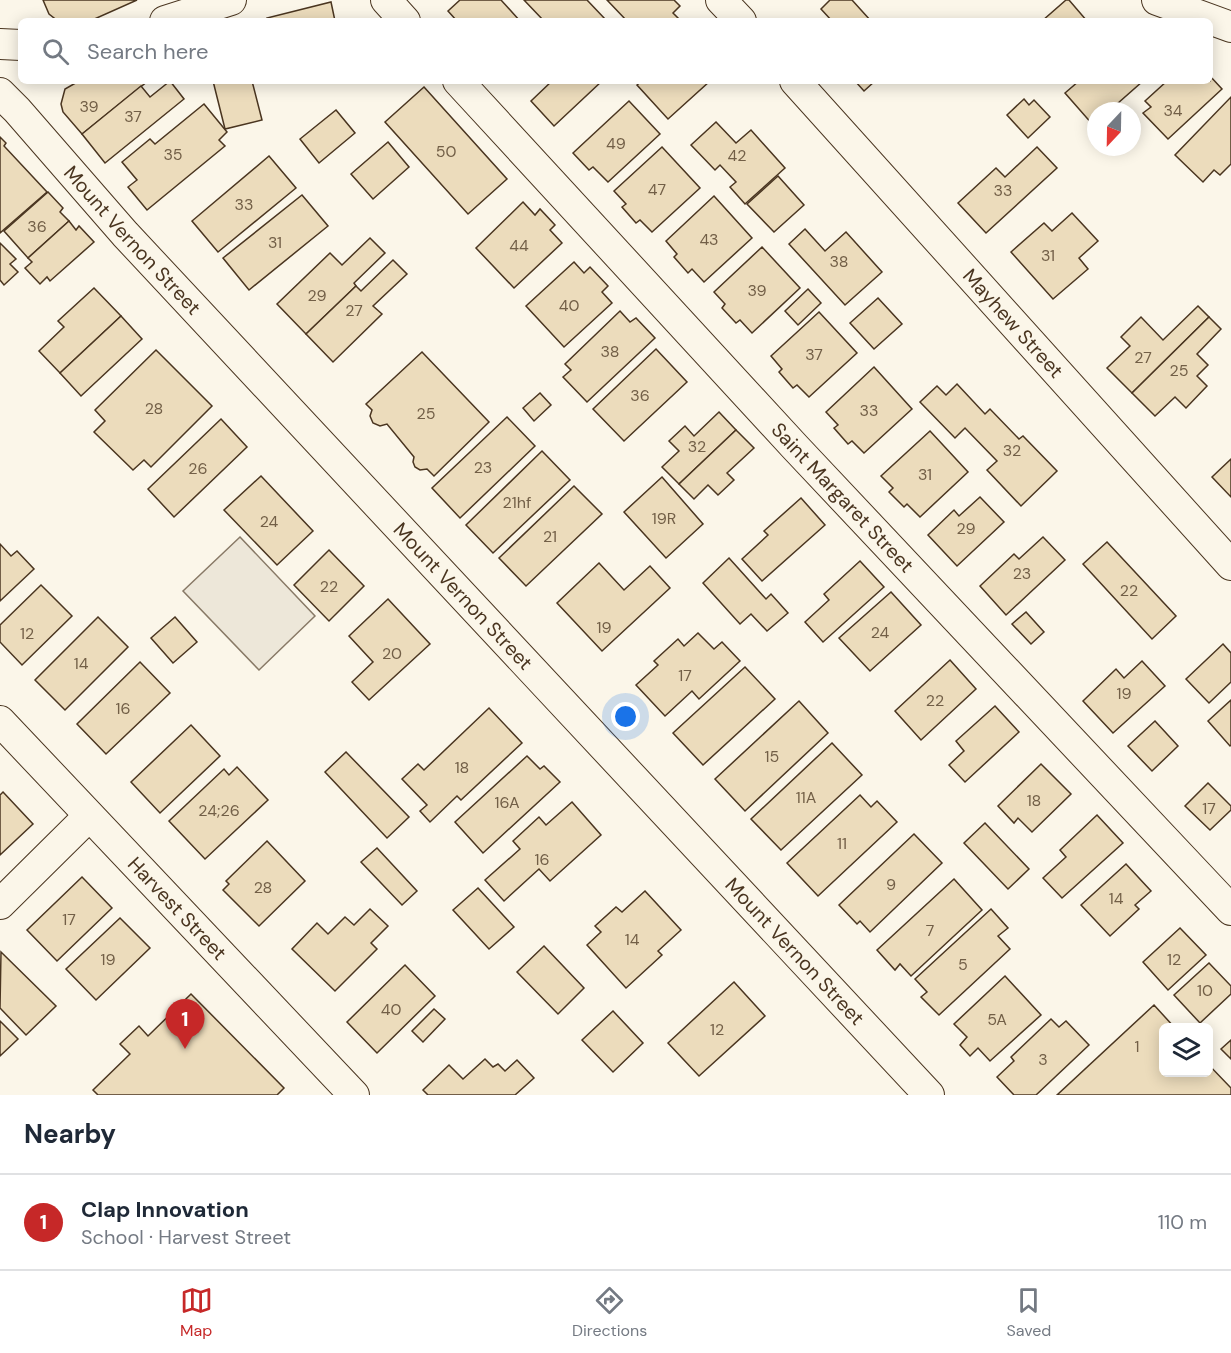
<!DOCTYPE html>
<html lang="en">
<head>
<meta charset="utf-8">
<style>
  :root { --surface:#fff; --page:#f6f6f7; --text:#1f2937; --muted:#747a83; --line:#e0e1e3; --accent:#c62828 }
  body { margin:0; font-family:"DM Sans",sans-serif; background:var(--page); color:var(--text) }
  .controls { position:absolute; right:18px; bottom:18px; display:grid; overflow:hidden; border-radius:9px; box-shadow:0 3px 15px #0003 }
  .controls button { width:54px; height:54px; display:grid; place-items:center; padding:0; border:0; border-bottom:2px solid var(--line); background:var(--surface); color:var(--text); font:30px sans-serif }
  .compass { position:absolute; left:1087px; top:102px; width:54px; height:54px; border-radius:50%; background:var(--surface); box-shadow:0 3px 15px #0003; rotate:202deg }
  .you { position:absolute; left:626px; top:717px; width:21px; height:21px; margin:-15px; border:4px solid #fff; border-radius:50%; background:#1a73e8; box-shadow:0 0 0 9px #1a73e833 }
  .badge { display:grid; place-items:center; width:39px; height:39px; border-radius:50%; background:var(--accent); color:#fff; font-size:20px; font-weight:700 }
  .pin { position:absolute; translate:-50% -50px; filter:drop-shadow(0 2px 3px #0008) }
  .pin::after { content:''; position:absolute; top:32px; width:21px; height:18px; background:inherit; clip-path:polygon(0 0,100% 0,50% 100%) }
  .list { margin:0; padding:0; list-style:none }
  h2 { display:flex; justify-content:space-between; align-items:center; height:78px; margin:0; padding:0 24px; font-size:26px }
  h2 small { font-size:20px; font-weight:400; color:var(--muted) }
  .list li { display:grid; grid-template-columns:39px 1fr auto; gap:18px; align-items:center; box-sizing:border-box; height:96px; padding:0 24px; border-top:2px solid var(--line) }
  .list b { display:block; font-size:22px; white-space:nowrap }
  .list p { margin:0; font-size:20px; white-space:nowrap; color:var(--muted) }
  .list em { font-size:20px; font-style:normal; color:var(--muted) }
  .icon { flex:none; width:33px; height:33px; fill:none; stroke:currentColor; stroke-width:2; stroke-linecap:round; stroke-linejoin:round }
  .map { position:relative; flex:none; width:1231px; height:1095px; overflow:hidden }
  .search { position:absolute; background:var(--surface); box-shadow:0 3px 15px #0003; left:18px; right:18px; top:18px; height:66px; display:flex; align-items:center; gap:15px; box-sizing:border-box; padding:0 21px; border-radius:9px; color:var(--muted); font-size:22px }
  .sheet { height:174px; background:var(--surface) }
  nav { display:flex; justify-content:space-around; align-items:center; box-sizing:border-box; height:84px; border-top:2px solid var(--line); background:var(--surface); font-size:16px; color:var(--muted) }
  nav a { display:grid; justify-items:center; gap:3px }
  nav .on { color:var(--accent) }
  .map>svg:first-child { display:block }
</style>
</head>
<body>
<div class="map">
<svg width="1231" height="1095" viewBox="0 0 1231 1095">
  <rect width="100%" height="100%" fill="#fbf6e9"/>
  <polygon fill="#ede7d9" stroke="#887966" stroke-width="1.5" points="240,537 315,616 259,670 183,591"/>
  <g fill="#ecdcbc" stroke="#4a3520" stroke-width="1.5">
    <polygon points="43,0 137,0 90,21 58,21 49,14"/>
    <polygon points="460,0 501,0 520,21 457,21 448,11"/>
    <polygon points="524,0 587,0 605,19 603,21 544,21"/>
    <polygon points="607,0 674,0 680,6 673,13 681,21 627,21"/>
    <polygon points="830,0 852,0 871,21 832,21 821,9"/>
    <polygon points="1066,0 1069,0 1087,21 1042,21"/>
    <polygon points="331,2 335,21 268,21 267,18"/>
    <polygon points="1210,76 1222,89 1168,139 1143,113 1151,107 1145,101 1167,81 1210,81"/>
    <polygon points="79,81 148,81 82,134 63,112 61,104 65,89"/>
    <polygon points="170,81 184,99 105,163 82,134 141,86 150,97"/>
    <polygon points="213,81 252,81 262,120 225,129"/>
    <polygon points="552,81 602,81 554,126 531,101"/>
    <polygon points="642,81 710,81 668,119 637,85"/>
    <polygon points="855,81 875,81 864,91"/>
    <polygon points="1079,81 1143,81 1109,111 1096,111 1096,122 1093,125 1065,93"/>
    <polygon points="424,87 507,179 468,214 385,122"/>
    <polygon points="1231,97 1231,164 1220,175 1214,170 1203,182 1175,155"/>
    <polygon points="1024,99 1029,105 1034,100 1050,117 1028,138 1007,115"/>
    <polygon points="629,101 660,134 608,182 593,167 589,170 573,153"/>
    <polygon points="204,104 227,132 219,140 225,146 147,210 128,187 137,180 122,162 150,139 155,144"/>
    <polygon points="336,110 355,133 319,163 300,139"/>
    <polygon points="716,122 736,143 751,130 785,168 745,204 730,187 736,182 720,165 715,170 691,145"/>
    <polygon points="0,137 6,143 4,146 47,192 0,233"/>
    <polygon points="388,142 409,167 373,199 351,174"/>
    <polygon points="662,147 700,188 652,232 640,220 636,223 622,207 626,204 614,191"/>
    <polygon points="1037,147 1057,168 986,233 958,203 996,168 1005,177"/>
    <polygon points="269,156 296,188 218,252 192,221"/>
    <polygon points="778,176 804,205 774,232 747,204"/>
    <polygon points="48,192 63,208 60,212 69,221 28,258 4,231"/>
    <polygon points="302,195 328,226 249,290 223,258"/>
    <polygon points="714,196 752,238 704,282 692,269 688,273 674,257 677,254 666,241"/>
    <polygon points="523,202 535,215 540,209 555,225 550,230 562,243 514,288 476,248"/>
    <polygon points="1072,213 1098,241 1079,258 1088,269 1053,299 1011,252 1044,223 1052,231"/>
    <polygon points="69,221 76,230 79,226 94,242 50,281 47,277 40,284 25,268 32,262 28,258"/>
    <polygon points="805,229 825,251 846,232 882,272 845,305 789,244"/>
    <polygon points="370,238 385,253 354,283 356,286 306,334 277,304 330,253 342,265"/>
    <polygon points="0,243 16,259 10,264 18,272 4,285 0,280"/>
    <polygon points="762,247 800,288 752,333 740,320 736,323 722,308 725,304 714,292"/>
    <polygon points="393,260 407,274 373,306 382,314 333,362 306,334 356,286 361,291"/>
    <polygon points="574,262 584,273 590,267 608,286 602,292 612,303 564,347 526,306"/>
    <polygon points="94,288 121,316 60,373 39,351 64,327 58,321"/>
    <polygon points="808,289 821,303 798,325 785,311"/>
    <polygon points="878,298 902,324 874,349 850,323"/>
    <polygon points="1198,306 1209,317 1132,393 1107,368 1130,346 1121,337 1141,317 1163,340"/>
    <polygon points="620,311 630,322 636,318 655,338 587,402 563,377 571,370 565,364"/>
    <polygon points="819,312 857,353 809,397 797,385 793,388 779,372 782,369 771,356"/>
    <polygon points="121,316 142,339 81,396 60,373"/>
    <polygon points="1209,317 1221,329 1197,354 1208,365 1197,376 1207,386 1186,408 1175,397 1155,416 1132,393"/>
    <polygon points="656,349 687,382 624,441 593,409"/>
    <polygon points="156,350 212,406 151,467 144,460 133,470 94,432 105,421 95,410"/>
    <polygon points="422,352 489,422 434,476 427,469 420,470 415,467 413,462 414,457 387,424 380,426 373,423 370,416 372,410 366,404"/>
    <polygon points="874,367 912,409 864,453 852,441 848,444 834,428 838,425 826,412"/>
    <polygon points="957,384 985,414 990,409 1019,439 1023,436 1057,471 1021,506 987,470 997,461 965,428 955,438 920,402 937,386 946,395"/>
    <polygon points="540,393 551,405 534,421 523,408"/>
    <polygon points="719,412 736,430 679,484 662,467 679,451 669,441 685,426 694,436"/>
    <polygon points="507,417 535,446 460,518 432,488"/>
    <polygon points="221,419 247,447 174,517 148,489"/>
    <polygon points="736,430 754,448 727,473 734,480 718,495 708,485 694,499 679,484"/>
    <polygon points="930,431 968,472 920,517 907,504 904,507 889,492 893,488 881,476"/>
    <polygon points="542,451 570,480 493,553 466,525"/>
    <polygon points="1231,459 1231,497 1212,477"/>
    <polygon points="261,476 313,531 277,565 224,510"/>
    <polygon points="662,477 703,524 666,558 624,512"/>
    <polygon points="574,486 602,514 526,586 499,558"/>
    <polygon points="980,497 1004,522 957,566 928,535 954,510 959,516"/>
    <polygon points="801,498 825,525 762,581 742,559 768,535 764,531"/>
    <polygon points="1043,537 1065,560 1006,615 980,586 1014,554 1019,559"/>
    <polygon points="1107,542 1176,616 1152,639 1083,564"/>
    <polygon points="0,544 11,556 17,551 34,569 0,601"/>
    <polygon points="329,550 364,586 329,621 294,585"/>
    <polygon points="729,558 766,599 771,594 788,613 767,631 751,614 740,624 703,583"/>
    <polygon points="860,561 884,587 823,642 805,622 829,600 824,594"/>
    <polygon points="599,563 624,590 650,566 670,588 602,651 557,603"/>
    <polygon points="41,585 72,616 22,665 0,642 0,625"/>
    <polygon points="891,592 921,625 870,671 839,638"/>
    <polygon points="388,599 430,644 369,700 352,682 373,662 349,636"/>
    <polygon points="1026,612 1044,632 1031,644 1012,624"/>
    <polygon points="98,617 128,647 65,710 35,680"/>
    <polygon points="175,617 197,642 173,663 151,638"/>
    <polygon points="698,633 714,649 722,642 740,661 699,699 692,691 665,716 636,685 658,665 654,661 678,639 684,646"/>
    <polygon points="1223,644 1231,653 1231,682 1209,703 1186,679"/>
    <polygon points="950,660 976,689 921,740 895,711"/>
    <polygon points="1142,661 1165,686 1113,733 1083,701 1116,669 1124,678"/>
    <polygon points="140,662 170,693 106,754 77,724"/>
    <polygon points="745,667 775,699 703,765 673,733"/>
    <polygon points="1231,700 1231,745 1230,746 1208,721"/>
    <polygon points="799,701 828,733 745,811 715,779"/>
    <polygon points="995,706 1019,732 965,782 949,765 964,751 956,741"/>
    <polygon points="489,708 522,743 461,800 457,796 430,822 420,811 427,805 402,779 418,764 424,770"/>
    <polygon points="1155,721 1178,746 1152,771 1128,746"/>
    <polygon points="191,725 220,756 160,813 131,782"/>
    <polygon points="832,743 862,775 781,850 751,819"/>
    <polygon points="346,752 409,817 387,838 325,772"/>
    <polygon points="527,756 540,769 544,766 560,782 483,853 455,822"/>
    <polygon points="1041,764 1071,794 1032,832 1018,818 1014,823 998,806"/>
    <polygon points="237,767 268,800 205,859 169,821 224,769 229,775"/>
    <polygon points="1208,783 1231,806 1231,810 1210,830 1185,806"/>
    <polygon points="3,792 33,824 0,855 0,795"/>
    <polygon points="860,795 871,807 877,801 897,822 818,896 787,863"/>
    <polygon points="572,802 601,835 550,881 539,869 504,901 485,880 520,849 513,841 539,817 546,825"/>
    <polygon points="1097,815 1123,843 1062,898 1043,878 1066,857 1060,850"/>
    <polygon points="985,823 1029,869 1008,889 964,843"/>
    <polygon points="914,834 942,863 870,932 860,921 857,924 839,905"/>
    <polygon points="267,841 305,881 259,926 223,890 229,884 226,881"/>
    <polygon points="377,848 417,891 402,905 361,862"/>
    <polygon points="1126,864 1151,891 1135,905 1139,909 1110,936 1081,905"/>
    <polygon points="82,877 112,908 57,961 27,930"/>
    <polygon points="954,879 982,910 911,976 900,964 895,970 877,950"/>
    <polygon points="478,888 514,927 489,949 453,910"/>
    <polygon points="645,891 681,930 658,951 662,955 626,988 587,945 601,932 595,926 616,907 622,912"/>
    <polygon points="370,909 388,926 371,943 377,949 335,991 292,949 317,923 328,934 345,917 354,925"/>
    <polygon points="991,909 1008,928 998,936 1010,949 939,1015 921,997 927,992 915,979"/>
    <polygon points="120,918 150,948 96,1000 66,969"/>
    <polygon points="1180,928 1206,955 1168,990 1143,962"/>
    <polygon points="544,946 584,988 558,1014 517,972"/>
    <polygon points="1,952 56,1006 26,1035 0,1008"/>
    <polygon points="1209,963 1231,986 1231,994 1200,1023 1174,995"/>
    <polygon points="405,965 435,996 377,1053 347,1022"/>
    <polygon points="1005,976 1041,1015 990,1061 978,1048 970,1056 960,1045 967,1037 954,1024"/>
    <polygon points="734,982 765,1016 699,1076 668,1043"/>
    <polygon points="191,994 284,1088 277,1095 98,1095 93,1090 130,1054 120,1044 139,1026 148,1036"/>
    <polygon points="1154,1005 1175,1028 1164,1028 1164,1072 1208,1072 1208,1064 1231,1088 1231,1095 1057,1095"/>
    <polygon points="434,1009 445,1019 423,1042 412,1031"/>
    <polygon points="613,1011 643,1043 613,1072 582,1040"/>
    <polygon points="1051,1019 1059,1027 1066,1021 1089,1045 1036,1095 1014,1095 997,1077 1014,1061 1011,1057"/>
    <polygon points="0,1021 18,1039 0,1056"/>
    <polygon points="1231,1040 1231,1059 1221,1049"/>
    <polygon points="485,1059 493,1067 498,1064 505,1071 517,1060 534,1078 515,1095 428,1095 423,1090 449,1065 463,1079"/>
  </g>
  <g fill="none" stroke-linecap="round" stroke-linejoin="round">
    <g stroke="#4a3520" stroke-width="32">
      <g id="street">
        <polyline points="386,0 405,21"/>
        <polyline points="721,0 741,21"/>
        <polyline points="1157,0 1231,27"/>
        <polyline points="165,21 231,0"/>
        <polyline points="0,44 21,45"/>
        <path id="s1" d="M458 81 795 447 1231 910"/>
        <path id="s2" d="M795 81 1231 565"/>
        <path id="s3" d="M0 93 17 110 125 234 929 1095"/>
        <path id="s4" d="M0 721 354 1095"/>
        <polyline points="0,904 89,816"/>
      </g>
    </g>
    <use href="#street" stroke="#fbf6e9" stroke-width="30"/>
  </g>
  <g text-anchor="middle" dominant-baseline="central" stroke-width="4.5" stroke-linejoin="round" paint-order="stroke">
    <g font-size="16" fill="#725f47">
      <text x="89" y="106">39</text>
      <text x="1173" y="110">34</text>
      <text x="133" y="116">37</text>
      <text x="616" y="143">49</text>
      <text x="446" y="151">50</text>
      <text x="173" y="154">35</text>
      <text x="737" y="155">42</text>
      <text x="657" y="189">47</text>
      <text x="1003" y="190">33</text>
      <text x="244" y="204">33</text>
      <text x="37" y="226">36</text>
      <text x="709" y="239">43</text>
      <text x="275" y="242">31</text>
      <text x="519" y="245">44</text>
      <text x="1048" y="255">31</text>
      <text x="839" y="261">38</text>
      <text x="757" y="290">39</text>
      <text x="317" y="295">29</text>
      <text x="569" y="305">40</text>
      <text x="354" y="310">27</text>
      <text x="610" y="351">38</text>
      <text x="814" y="354">37</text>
      <text x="1143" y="357">27</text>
      <text x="1179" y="370">25</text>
      <text x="640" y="395">36</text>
      <text x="154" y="408">28</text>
      <text x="869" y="410">33</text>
      <text x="426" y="413">25</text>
      <text x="697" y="446">32</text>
      <text x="1012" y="450">32</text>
      <text x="483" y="467">23</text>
      <text x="198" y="468">26</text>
      <text x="925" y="474">31</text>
      <text x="517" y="502">21hf</text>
      <text x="664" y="518">19R</text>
      <text x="269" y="521">24</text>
      <text x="966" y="528">29</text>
      <text x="550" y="536">21</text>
      <text x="1022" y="573">23</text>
      <text x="329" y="586">22</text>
      <text x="1129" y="590">22</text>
      <text x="604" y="627">19</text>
      <text x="880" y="632">24</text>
      <text x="27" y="633">12</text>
      <text x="392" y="653">20</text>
      <text x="81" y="663">14</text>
      <text x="685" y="675">17</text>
      <text x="1124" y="693">19</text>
      <text x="935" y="700">22</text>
      <text x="123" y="708">16</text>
      <text x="772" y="756">15</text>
      <text x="462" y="767">18</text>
      <text x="806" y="797">11A</text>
      <text x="1034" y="800">18</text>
      <text x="507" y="802">16A</text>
      <text x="1209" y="808">17</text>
      <text x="219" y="810">24;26</text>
      <text x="842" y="843">11</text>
      <text x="542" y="859">16</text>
      <text x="891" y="884">9</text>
      <text x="263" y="887">28</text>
      <text x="1116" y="898">14</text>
      <text x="69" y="919">17</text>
      <text x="930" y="930">7</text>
      <text x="632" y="939">14</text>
      <text x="108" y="959">19</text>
      <text x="1174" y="959">12</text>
      <text x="963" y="964">5</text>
      <text x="1205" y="990">10</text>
      <text x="391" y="1009">40</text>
      <text x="997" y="1019">5A</text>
      <text x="717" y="1029">12</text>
      <text x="1137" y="1046">1</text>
      <text x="1043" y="1059">3</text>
    </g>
    <g font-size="20" fill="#4a3520" stroke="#fbf6e9">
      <text stroke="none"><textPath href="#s3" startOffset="198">Mount Vernon Street</textPath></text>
      <text stroke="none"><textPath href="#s2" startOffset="326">Mayhew Street</textPath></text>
      <text stroke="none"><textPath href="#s1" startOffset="567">Saint Margaret Street</textPath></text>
      <text stroke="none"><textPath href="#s3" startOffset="684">Mount Vernon Street</textPath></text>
      <text stroke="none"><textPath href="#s4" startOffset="258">Harvest Street</textPath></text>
      <text stroke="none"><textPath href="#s3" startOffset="1170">Mount Vernon Street</textPath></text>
    </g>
  </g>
</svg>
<div class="controls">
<button><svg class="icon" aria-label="layers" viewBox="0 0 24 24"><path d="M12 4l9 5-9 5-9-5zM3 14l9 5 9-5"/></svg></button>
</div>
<svg class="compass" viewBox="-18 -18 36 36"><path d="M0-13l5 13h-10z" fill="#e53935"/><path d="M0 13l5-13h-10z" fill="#747a83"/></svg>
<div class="you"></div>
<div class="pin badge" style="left:185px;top:1049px">1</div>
<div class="search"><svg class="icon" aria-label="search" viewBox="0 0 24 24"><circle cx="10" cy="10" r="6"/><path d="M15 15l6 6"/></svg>Search here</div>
</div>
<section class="sheet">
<h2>Nearby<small></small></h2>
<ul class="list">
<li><span class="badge">1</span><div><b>Clap Innovation</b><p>School · Harvest Street</p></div><em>110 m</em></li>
</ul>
</section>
<nav>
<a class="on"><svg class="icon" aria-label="map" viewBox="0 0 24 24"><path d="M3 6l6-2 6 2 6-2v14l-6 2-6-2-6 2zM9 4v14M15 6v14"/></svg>Map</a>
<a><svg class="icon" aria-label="directions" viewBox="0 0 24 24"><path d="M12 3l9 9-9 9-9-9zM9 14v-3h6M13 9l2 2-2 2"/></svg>Directions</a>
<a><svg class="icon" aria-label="saved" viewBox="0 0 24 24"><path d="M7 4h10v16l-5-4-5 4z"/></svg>Saved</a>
</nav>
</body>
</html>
